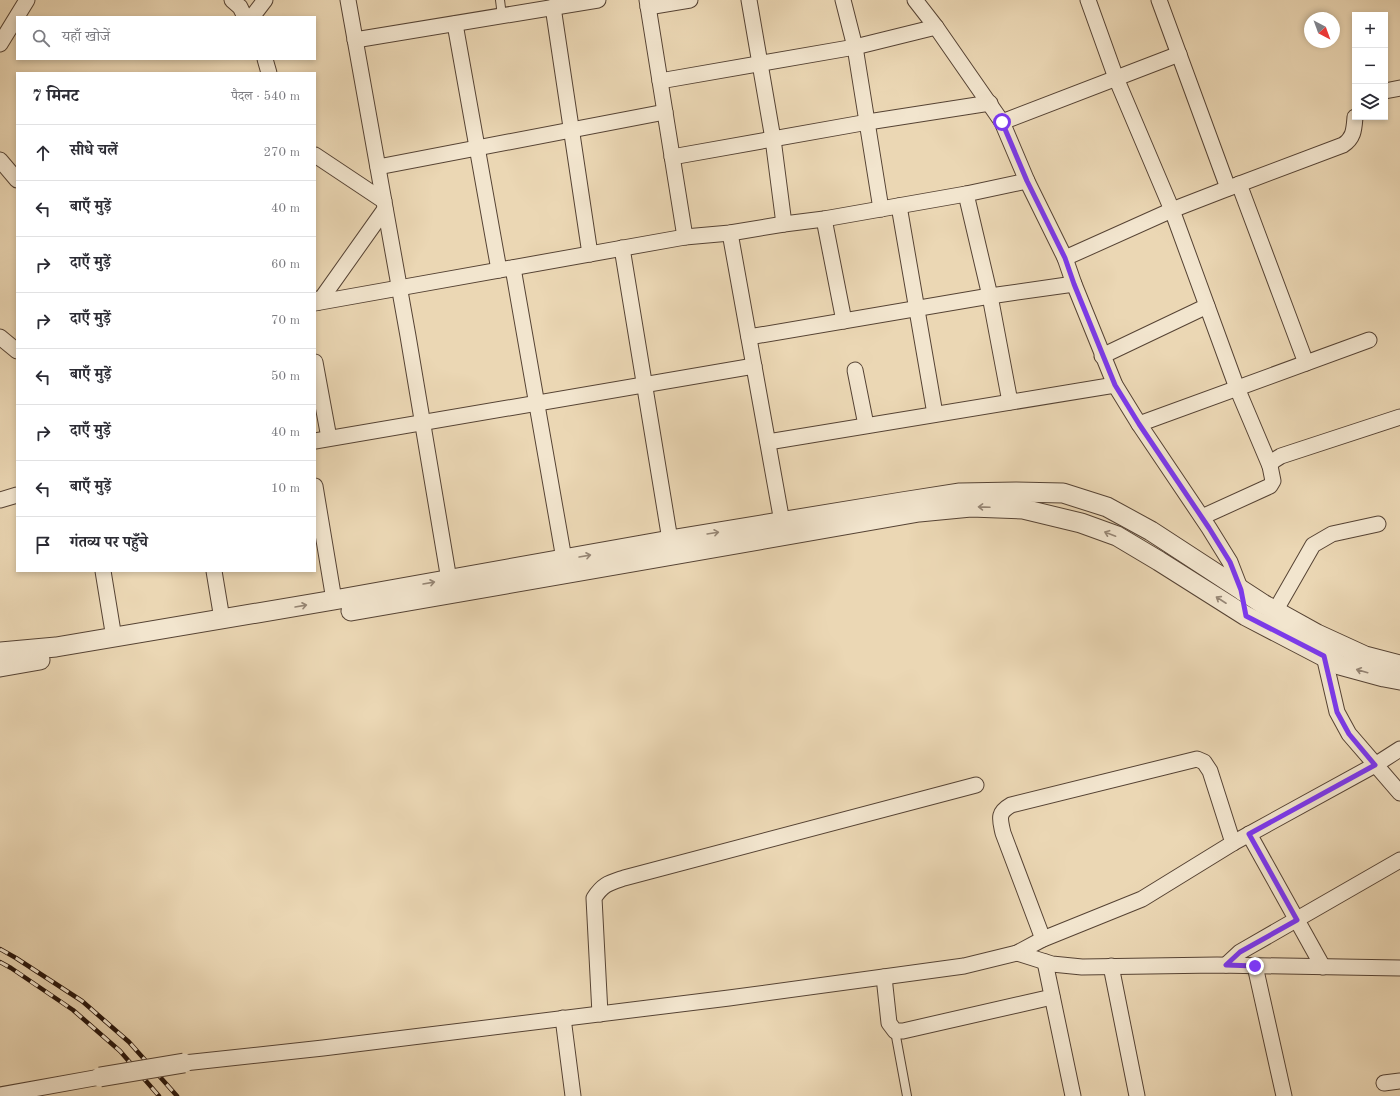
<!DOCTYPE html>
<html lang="hi">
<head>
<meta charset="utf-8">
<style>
  :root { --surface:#fff; --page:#f2f2f3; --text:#2b2b33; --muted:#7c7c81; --line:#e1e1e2 }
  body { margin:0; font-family:"Old Standard TT","Noto Serif Devanagari",serif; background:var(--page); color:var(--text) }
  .controls { position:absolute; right:12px; top:12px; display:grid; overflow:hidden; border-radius:0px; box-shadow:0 2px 6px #0003 }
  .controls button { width:36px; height:36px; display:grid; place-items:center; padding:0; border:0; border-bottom:1px solid var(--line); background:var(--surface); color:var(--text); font:20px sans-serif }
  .compass { position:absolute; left:1304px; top:12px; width:36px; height:36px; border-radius:50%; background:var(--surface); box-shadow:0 2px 6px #0003; rotate:139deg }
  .stop { position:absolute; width:12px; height:12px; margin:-9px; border:3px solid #7c3aed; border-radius:50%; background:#fff }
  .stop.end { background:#7c3aed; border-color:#fff; box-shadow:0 1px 4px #0008 }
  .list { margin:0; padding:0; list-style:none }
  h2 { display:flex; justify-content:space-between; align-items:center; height:52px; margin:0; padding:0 16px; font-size:17px }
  h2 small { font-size:13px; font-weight:400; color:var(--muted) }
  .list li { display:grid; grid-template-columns:26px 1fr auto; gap:12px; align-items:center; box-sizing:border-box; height:56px; padding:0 16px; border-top:1px solid var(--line) }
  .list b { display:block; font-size:15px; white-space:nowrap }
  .list em { font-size:13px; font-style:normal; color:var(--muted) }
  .icon { flex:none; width:22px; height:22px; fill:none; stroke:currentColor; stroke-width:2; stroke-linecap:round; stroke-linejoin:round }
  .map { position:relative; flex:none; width:1400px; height:1096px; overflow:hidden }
  .search { position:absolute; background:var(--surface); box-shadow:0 2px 6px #0003; left:16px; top:16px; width:300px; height:44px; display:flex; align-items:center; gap:10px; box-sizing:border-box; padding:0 14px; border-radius:0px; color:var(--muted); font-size:15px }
  .panel { position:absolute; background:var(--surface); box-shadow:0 2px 6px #0003; left:16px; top:72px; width:300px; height:500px; border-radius:0px }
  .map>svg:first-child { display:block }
</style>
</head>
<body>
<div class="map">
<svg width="1400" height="1096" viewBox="0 0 1400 1096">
  <rect width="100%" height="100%" fill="#ebd7b4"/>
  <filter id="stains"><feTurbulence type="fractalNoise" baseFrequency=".005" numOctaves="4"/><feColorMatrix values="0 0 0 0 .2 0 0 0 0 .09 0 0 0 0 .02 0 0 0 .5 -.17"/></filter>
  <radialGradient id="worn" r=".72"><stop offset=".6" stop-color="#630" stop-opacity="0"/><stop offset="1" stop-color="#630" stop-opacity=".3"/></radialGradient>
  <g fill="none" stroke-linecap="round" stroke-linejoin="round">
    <g stroke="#564334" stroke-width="10">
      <g id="service">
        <polyline points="500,0 502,16"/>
        <polyline points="895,1031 907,1096"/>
      </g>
    </g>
    <g stroke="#564334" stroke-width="17">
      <g id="minor">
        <polyline points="232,0 240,7 245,17"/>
        <polyline points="348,0 408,336 449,580"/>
        <polyline points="647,0 685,237"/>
        <polyline points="749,0 773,139 784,224"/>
        <polyline points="843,0 855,47 881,209"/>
        <polyline points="915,0 936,27 1002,122 1027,181 1065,258 1074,284 1115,385 1139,424 1209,528 1230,562 1242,593"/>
        <polyline points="1088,0 1116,78 1172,210 1237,388 1270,466"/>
        <polyline points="1159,0 1228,188"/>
        <polyline points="553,7 590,254"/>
        <polyline points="648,7 690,0"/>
        <polyline points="252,17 265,0"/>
        <polyline points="455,24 499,270"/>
        <polyline points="355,40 598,0"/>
        <polyline points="0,44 27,0"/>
        <polyline points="265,59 269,73"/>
        <polyline points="660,81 855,47 936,27"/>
        <polyline points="1385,91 1400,88"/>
        <polyline points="1002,122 1179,54"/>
        <polyline points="315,155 384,201"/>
        <polyline points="672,157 868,122 990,103"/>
        <polyline points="0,160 17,180"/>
        <polyline points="378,167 665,112"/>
        <polyline points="1239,184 1306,363"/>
        <polyline points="966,194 990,296 1010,402"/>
        <polyline points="899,206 935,414"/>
        <polyline points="824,219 844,321"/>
        <polyline points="730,233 782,522"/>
        <polyline points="622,248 670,540"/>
        <path d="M1065 258 1172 210 1221 191 1343 145C1354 138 1354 129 1355 117"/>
        <polyline points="513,268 564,559"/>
        <polyline points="315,299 319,302 385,209"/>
        <polyline points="315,303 685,237 730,233 784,224 824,219 966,194 1027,181"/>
        <polyline points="0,337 17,351"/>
        <polyline points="749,337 990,296 1074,284"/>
        <polyline points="1102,356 1207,306"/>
        <polyline points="315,362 329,438"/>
        <polyline points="855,370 866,425"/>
        <polyline points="1139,424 1369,340"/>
        <polyline points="315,441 754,366"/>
        <polyline points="768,442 1115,385"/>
        <polyline points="315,486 334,600"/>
        <polyline points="0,500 17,495"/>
        <polyline points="1202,517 1270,486 1273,481 1270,466 1273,461 1281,456 1400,417"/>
        <polyline points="103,571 114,638"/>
        <polyline points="214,571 222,619"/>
        <polyline points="1270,620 1313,545 1332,534 1378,524"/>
        <polyline points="1325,650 1324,656 1337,712 1349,734 1400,793"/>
        <polyline points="1249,834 1323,967"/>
        <path d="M1043 939 1003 833C1000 819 997 813 1011 805L1197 759 1204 762 1210 771 1233 843"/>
        <polyline points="1017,953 1052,964 1082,967 1217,965 1400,968"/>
        <polyline points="1045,962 1073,1096"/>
        <polyline points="1226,965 1240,952 1400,860"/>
        <polyline points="1111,966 1137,1096"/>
        <polyline points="1255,966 1284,1096"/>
        <polyline points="884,977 889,1023 895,1031 903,1031 1052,997"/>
        <path d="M600 1014 594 898C603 884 609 883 624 878L976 785"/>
        <polyline points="563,1018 573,1096"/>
        <polyline points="184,1063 323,1048 729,998 964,966 1017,953 1043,939 1142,899 1233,843 1375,765 1400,749"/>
        <polyline points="1384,1083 1400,1081"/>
        <polyline points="0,1095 100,1077"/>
      </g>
    </g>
    <g stroke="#564334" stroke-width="21">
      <g id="tertiary">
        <polyline points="351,611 919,512 971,507 1023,509 1081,523 1117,536 1159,561 1246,616 1340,665 1384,677 1400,680"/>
        <polyline points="0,652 56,647 334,600 670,540 902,502 960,493 1016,492 1063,493 1107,507 1151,531 1263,604 1317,634 1365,656 1400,665"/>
        <polyline points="0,667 40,660"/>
      </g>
    </g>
    <use href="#service" stroke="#f2e5ce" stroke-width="8"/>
    <use href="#minor" stroke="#f2e5ce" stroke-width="15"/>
    <use href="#tertiary" stroke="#f2e5ce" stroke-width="19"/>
    <g stroke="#251209" stroke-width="4.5">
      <g id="rail">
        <polyline points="0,949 16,958 82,1001 129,1042 177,1096"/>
        <polyline points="0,962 11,968 73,1010 120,1051 159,1096"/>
      </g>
    </g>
    <use href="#rail" stroke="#f2e5ce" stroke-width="3" stroke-dasharray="9" stroke-linecap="butt"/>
    <g stroke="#564334" stroke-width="21" stroke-linecap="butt">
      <polyline id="tertiary-bridge" points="100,1077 184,1063"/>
    </g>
    <use href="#tertiary-bridge" stroke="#f2e5ce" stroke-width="19"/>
  </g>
  <defs><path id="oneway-shaft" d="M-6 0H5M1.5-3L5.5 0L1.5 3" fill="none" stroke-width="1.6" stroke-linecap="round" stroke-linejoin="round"/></defs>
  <g stroke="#968675">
    <use href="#oneway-shaft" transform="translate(984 507) rotate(-178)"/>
    <use href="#oneway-shaft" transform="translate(713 533) rotate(-9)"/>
    <use href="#oneway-shaft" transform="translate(1110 534) rotate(-159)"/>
    <use href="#oneway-shaft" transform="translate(585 556) rotate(-10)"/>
    <use href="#oneway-shaft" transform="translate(429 583) rotate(-10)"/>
    <use href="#oneway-shaft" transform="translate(1221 600) rotate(-147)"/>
    <use href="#oneway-shaft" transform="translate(301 606) rotate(-10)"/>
    <use href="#oneway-shaft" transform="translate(1362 671) rotate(-164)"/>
  </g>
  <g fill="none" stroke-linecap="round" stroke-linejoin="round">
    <polyline stroke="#7c3aed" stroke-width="5" points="1002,122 1027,181 1065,258 1074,284 1115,385 1139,424 1209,528 1230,562 1241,590 1246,616 1324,656 1337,712 1349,734 1375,765 1249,834 1297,920 1240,952 1226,965 1255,966"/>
  </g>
  <rect width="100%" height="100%" filter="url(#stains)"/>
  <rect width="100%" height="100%" fill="url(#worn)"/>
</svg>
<div class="controls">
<button>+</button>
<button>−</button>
<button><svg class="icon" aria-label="layers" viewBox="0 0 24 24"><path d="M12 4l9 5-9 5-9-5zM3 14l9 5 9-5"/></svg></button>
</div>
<svg class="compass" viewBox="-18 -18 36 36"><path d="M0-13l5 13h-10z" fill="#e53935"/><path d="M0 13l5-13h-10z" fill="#7c7c81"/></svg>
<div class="stop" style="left:1002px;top:122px"></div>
<div class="stop end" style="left:1255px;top:966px"></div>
<div class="search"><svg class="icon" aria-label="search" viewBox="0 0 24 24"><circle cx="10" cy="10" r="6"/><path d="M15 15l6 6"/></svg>यहाँ खोजें</div>
<section class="panel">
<h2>7 मिनट<small>पैदल · 540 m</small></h2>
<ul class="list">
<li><svg class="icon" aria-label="ahead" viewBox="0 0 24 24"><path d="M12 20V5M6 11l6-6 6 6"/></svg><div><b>सीधे चलें</b></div><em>270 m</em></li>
<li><svg class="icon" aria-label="left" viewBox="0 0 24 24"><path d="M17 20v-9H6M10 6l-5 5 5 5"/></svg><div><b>बाएँ मुड़ें</b></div><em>40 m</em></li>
<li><svg class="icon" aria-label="right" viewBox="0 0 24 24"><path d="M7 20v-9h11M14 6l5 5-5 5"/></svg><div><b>दाएँ मुड़ें</b></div><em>60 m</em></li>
<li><svg class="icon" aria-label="right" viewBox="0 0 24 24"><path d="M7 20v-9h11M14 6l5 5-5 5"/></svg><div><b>दाएँ मुड़ें</b></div><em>70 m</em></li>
<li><svg class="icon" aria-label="left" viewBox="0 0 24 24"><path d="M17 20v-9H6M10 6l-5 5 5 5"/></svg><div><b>बाएँ मुड़ें</b></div><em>50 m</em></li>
<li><svg class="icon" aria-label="right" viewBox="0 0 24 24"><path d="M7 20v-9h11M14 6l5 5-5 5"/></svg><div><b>दाएँ मुड़ें</b></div><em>40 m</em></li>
<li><svg class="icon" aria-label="left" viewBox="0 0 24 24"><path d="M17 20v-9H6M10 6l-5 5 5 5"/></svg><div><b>बाएँ मुड़ें</b></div><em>10 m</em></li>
<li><svg class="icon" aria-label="arrive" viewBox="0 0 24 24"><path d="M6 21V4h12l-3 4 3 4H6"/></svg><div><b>गंतव्य पर पहुँचे</b></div></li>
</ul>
</section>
</div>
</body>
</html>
